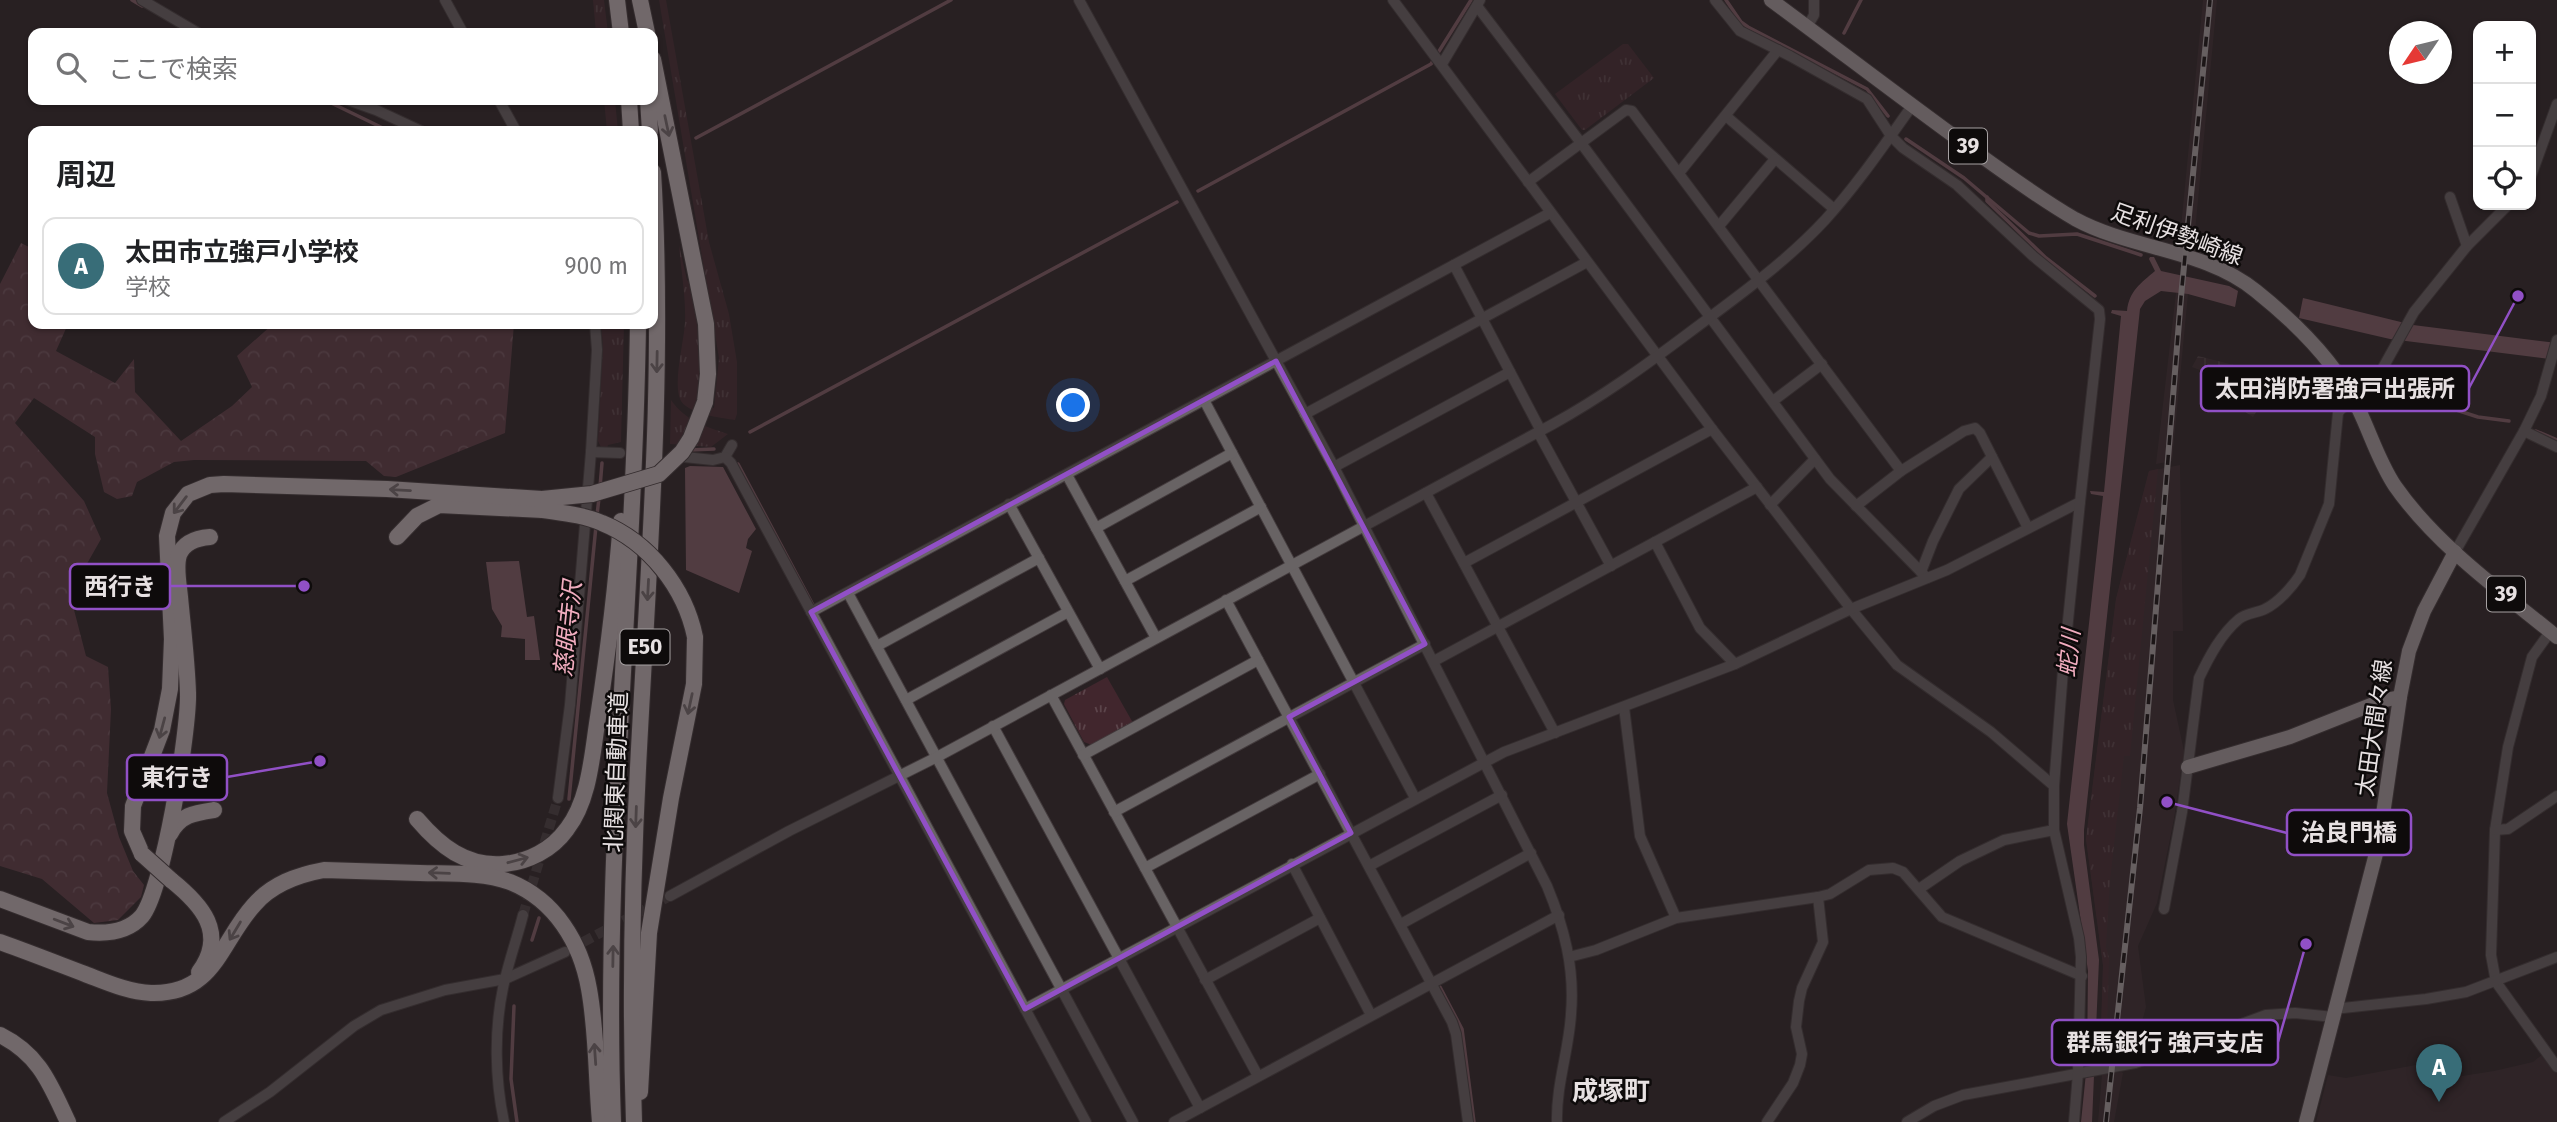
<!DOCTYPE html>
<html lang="ja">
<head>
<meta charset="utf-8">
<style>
  :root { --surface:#fff; --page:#f2f2f2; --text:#202124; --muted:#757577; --line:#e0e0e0; --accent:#386d78 }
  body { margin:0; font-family:"Fira Sans","Noto Sans JP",sans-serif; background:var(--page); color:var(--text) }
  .controls { position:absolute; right:21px; top:21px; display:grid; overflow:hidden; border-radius:14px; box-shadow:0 2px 5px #0004 }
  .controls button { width:63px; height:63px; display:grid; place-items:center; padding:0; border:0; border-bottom:2px solid var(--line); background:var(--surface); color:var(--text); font:35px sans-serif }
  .compass { position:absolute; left:2389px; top:21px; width:63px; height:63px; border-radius:50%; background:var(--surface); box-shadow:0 2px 5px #0004; rotate:235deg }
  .you { position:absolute; left:1074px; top:406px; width:24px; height:24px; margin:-18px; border:5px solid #fff; border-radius:50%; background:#1a73e8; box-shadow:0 0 0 10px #1a73e833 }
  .badge { display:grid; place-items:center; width:46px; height:46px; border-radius:50%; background:var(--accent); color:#fff; font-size:23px; font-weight:700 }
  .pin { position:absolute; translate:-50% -58px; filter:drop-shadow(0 2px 4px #0008) }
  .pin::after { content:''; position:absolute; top:37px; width:24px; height:21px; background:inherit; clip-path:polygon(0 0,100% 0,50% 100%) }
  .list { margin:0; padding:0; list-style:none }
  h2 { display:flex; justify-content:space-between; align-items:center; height:91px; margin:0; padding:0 28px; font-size:30px }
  h2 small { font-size:23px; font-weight:400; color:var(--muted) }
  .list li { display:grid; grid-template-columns:46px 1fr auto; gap:21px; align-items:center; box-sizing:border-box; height:98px; margin:0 14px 14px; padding:0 14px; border:2px solid var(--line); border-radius:14px }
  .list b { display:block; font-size:26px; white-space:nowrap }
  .list p { margin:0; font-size:23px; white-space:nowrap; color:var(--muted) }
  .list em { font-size:23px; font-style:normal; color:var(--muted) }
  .icon { flex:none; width:38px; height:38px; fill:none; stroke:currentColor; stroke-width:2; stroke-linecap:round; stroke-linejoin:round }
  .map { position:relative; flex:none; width:2557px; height:1122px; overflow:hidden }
  .search { position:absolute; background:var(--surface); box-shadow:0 2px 5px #0004; left:28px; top:28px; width:630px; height:77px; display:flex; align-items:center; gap:18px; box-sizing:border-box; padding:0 24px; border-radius:14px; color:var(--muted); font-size:26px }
  .panel { position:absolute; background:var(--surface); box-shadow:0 2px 5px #0004; left:28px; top:126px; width:630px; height:203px; border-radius:14px }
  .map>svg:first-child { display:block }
</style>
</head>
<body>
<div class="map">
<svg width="2557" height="1122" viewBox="0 0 2557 1122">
  <defs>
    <pattern id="industrial-grid" width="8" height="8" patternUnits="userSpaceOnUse" patternTransform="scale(1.75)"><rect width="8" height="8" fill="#38292d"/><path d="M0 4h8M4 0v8" fill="none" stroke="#4b3e41"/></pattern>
    <pattern id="grass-tufts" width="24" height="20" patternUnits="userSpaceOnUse" patternTransform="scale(1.75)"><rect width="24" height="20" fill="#41262d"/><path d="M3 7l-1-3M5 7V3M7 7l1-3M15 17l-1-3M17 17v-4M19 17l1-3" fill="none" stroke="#5c454b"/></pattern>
    <pattern id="forest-crowns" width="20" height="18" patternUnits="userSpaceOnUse" patternTransform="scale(1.75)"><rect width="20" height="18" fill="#5e3a44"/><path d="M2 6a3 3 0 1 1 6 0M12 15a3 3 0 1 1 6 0" fill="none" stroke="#75565f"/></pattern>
  </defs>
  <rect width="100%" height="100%" fill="#282022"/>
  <g fill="#38292d">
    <polygon points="2203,0 2217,0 2193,253 2179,248"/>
    <polygon points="2176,293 2188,294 2172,461 2156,464"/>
    <polygon points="2180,465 2183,631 2173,631 2173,700 2184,751 2174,819 2157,903 2138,946 2146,1007 2132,1058 2100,1063 2103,965 2086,839 2116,599 2149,471"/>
    <polygon points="2544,1053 2557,1072 2557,1122 2316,1122 2328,1075 2346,1078 2421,1064 2424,1082 2494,1071 2533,1062"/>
    <polygon points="2121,1072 2123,1073 2114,1122 2098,1122 2102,1075"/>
  </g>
  <polygon fill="url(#industrial-grid)" points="2198,356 2246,368 2284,387 2330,393 2336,403 2270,391 2253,417 2228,401 2208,373 2192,367"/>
  <g fill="url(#grass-tufts)">
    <polygon points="593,0 604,0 608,33 596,33"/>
    <path d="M659 0H666L709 242 729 314 737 362V414L735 420C722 418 686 414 680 399 673 381 684 342 685 322 686 297 681 271 679 245L687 280 692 286 699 325 702 350 699 403 714 408 719 358Z"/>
    <polygon points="1623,44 1628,44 1654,78 1585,130 1582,130 1555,94"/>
    <polygon points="604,100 615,100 618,131 607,131"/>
    <polygon points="601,324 624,324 621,442 608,445 607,448 601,447 598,441 603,346"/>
    <path d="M671 400C686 421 704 426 728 434L711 447 670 444Z"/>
    <polygon points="2158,469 2130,756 2124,756 2110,880 2106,947 2109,958 2106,1063 2100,1063 2103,965 2086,839 2116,599 2149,471"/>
    <polygon points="1107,677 1133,723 1092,745 1084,742 1064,704 1065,700"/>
  </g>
  <polygon fill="url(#forest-crowns)" points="21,243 33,249 33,324 68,324 56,351 115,383 134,359 135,392 181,441 232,406 252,387 237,356 273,324 514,324 505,433 396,477 384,476 366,461 194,460 174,462 137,482 132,496 117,499 104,492 95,454 95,437 34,398 15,423 84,501 101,539 80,576 73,606 86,656 108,667 111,709 107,793 119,837 133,871 144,885 141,897 118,920 94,923 42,879 0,866 0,284"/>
  <g fill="#845d67">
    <path d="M2150 257H2154L2161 271 2229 286 2238 291 2235 307 2188 294 2161 291 2145 301 2140 309 2084 830V845L2099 960 2092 1122H2081L2087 1063 2088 971 2067 824 2103 496 2091 494 2090 491 2104 492 2121 316 2111 313 2112 310 2127 311C2129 291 2141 283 2155 271L2149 259Z"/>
    <polygon points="2303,298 2413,325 2557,343 2557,360 2390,339 2299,318"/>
    <polygon points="690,466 723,467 756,529 748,539 746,548 752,551 739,593 686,570 685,468"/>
    <polygon points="519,561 527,617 534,616 540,660 525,660 525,639 501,637 502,626 492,609 486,562"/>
  </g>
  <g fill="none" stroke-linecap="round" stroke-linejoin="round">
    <g stroke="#845d67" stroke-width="3.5">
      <polyline points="132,0 142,6"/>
      <polyline points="1726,0 1741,22 1748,27 1867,89 1888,116"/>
      <polyline points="1844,33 1861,0"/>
      <polyline points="325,100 389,131"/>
      <polyline points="696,138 951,0"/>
      <polyline points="1906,139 1964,178 2029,233 2039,236 2077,234 2141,255"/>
      <polyline points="1198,191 1431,64 1471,0"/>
      <polyline points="1987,197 1987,201 2046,258 2095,296"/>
      <polyline points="2378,396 2419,398 2478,417 2509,421"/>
      <polyline points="2536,431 2557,440"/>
      <polyline points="750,432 1177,202"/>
      <polyline points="689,450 714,449"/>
      <polyline points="738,464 813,605"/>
      <polyline points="600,487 602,463"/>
      <polyline points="597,515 599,498"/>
      <polyline points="569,799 596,526"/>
      <polyline points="532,940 539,918"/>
      <polyline points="1440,987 1462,1029 1474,1122"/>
      <polyline points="514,1006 511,1079 517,1122"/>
    </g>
    <g stroke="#453d3f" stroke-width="10" stroke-dasharray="10 5" stroke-linecap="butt">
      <polyline points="523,915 558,798"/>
      <polyline points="570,949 670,896"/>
    </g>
    <g stroke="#433b3d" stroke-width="12">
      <g id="minor">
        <polyline points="142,0 198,33"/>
        <polyline points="445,0 463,33"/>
        <path d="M1079 0 1334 467 1547 886C1564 927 1575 968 1571 1014 1569 1050 1556 1085 1557 1122"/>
        <polyline points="1393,0 1712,429 1851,609 1897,665 1991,732 2054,786"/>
        <polyline points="1477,6 1581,143 1830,479 1927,578"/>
        <polyline points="1807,27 1814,15 1814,0"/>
        <polyline points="1442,64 1480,0"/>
        <polyline points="348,100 376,110 421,131"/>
        <polyline points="499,100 516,131"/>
        <polyline points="1726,116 1834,209"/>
        <polyline points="1679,173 1778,50"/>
        <polyline points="2531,176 2557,104"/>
        <polyline points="1528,182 1626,110 1632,111 1901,471"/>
        <polyline points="2450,197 2467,246"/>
        <polyline points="1719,226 1775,159"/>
        <polyline points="1454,265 1541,431"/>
        <polyline points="1204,400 1415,798"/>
        <polyline points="1773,401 1822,364"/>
        <polyline points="1305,414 1587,262"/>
        <polyline points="2524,431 2557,447"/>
        <polyline points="1538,432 1611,566"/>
        <polyline points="591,452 620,453"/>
        <polyline points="675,456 713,460 725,457 732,445"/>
        <polyline points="725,457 731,463 1086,1122"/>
        <polyline points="1334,467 1510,372"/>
        <polyline points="1067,475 1156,638"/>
        <polyline points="1426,493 1555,733"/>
        <polyline points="1009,504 1100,669"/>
        <polyline points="1770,505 1815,459"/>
        <polyline points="1856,506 1901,471 1964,431 1975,428 1980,433 2028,528"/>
        <polyline points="1096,528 1232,453"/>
        <polyline points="1655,542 1700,628 1735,664"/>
        <polyline points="2455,552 2524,431 2541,396 2557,340"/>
        <polyline points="1464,563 1712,429"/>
        <polyline points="1921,572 1933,541 1959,489 1992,457"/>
        <polyline points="1125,581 1261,507"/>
        <polyline points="848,593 1133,1122"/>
        <polyline points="1226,600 1452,1022 1456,1034 1468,1122"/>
        <polyline points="811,612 1550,213"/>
        <polyline points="2550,632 2532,657 2508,747 2495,830 2491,955 2496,982 2557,1067"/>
        <polyline points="877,646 1039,558"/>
        <polyline points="1434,661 1757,487"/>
        <polyline points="1051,695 1258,1076"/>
        <polyline points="906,700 1068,612"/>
        <polyline points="1624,707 1640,836 1676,918"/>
        <polyline points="993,726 1200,1108"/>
        <polyline points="1083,755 1258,660"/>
        <polyline points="558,798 570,705 591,452 597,350 595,324"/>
        <polyline points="1114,812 1425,644"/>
        <polyline points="2495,830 2508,829 2557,796"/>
        <polyline points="1292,864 1371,1015"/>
        <polyline points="1369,866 1502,795"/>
        <polyline points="1145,868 1320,774"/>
        <polyline points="1919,889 1960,861 2004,840 2054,830"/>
        <path d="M670 896 789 831 937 757 1553 424C1602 397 1646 365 1690 332 1737 297 1785 263 1825 220 1857 185 1884 145 1912 106"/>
        <path d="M2164 909 2182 812 2199 678C2209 657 2221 634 2239 619 2246 613 2257 613 2265 609 2278 603 2292 587 2300 575L2329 504 2338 413C2344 402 2361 401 2370 391L2414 312 2467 246 2508 205"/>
        <polyline points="1401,924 1531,853"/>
        <polyline points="1569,957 1596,950 1676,918 1818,897 1830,894 1869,870 1893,868 1903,872 1942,917 2082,976"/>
        <polyline points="1205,980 1320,918"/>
        <polyline points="2336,1007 2343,1008 2426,999 2466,992 2557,957"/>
        <polyline points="1025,1009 1504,752 1735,664 1851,609 1947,570 2080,502 2100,319 2099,310 2033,256 1957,185 1903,148 1891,136 1867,99 1790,56 1740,31 1715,0"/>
        <polyline points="224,1122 270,1092 354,1026 381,1010 445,990 505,979 565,952"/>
        <path d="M504 1122C495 1079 494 1031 503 988 508 963 517 939 523 915"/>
        <polyline points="1174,1122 1559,915"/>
        <polyline points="1767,1122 1793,1083 1800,1065 1802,1054 1796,1027 1799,1001 1802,988 1823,942 1818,897"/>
        <polyline points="1907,1122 1934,1106 1963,1095 2135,1063 2266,1015 2295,1013 2333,1017"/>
        <polyline points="2074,1122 2078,1073 2081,957 2079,938 2054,830 2054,786 2063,670 2080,502"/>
      </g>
    </g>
    <g stroke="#433b3d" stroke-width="16">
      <g id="major">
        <path d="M1771 0C1836 48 1900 97 1966 145 2002 171 2037 197 2075 219 2132 250 2205 249 2256 291 2296 323 2337 363 2359 410 2371 435 2379 462 2395 486 2436 545 2502 592 2557 637"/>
        <polyline points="2188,767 2290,737 2381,701 2400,697"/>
        <polyline points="2306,1122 2379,842 2400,697 2409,651 2424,611 2455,552"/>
      </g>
    </g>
    <g stroke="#433b3d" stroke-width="18">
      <g id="highway">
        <polyline points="617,0 621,33"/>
        <polyline points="640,0 647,33"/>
        <polyline points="653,59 706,324 708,374 705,402"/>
        <polyline points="629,100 631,131"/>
        <polyline points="648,100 650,131"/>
        <polyline points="397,537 417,516 439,505 543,510"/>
        <path d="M417 819C440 846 466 867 503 864 528 862 552 850 567 829 590 799 592 754 598 717 608 652 616 587 621 521"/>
        <path d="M170 834C180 815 194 813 214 810"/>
        <polyline points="142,854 132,831 133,806 162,730 170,689 172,639 167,536 173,513 188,494 210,485 224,484 387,489 542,499"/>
        <path d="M171 880C201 904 228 933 199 972"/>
        <path d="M0 899 88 932C107 934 128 932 142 916 163 890 189 731 188 693 187 661 183 629 180 597 179 585 175 567 179 555 184 542 197 538 210 537"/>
        <path d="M0 942C28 952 56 963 85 974 106 982 128 992 151 993 215 995 220 942 254 905 272 884 297 875 324 870 356 871 388 872 420 873 450 874 482 872 510 882 555 900 581 943 589 989 597 1033 596 1078 600 1122"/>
        <path d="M0 1035C40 1055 50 1084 68 1122"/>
        <polyline points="640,1092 649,933 671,798 694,684 695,637"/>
        <path d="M613 1122C603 856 634 590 638 324"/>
        <path d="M634 1122C630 1004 632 886 638 768 648 570 665 371 653 172"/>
      </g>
    </g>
    <use href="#minor" stroke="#686364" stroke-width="10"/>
    <use href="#major" stroke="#aea4a6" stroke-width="14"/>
    <use href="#highway" stroke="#cabec0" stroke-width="16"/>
    <g stroke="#b1aaac" stroke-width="6">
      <polyline id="rail" points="2106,1122 2140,808 2181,297 2210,0"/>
    </g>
    <use href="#rail" stroke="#0e0b0b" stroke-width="3.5" stroke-dasharray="10" stroke-linecap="butt"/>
    <g stroke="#433b3d" stroke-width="18" stroke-linecap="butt">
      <g id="highway-bridge">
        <polyline points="542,499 592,494 659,474 682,452 691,438 705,402"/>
        <path d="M543 510C563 513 584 515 602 523 649 542 685 588 695 637"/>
        <polyline points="142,854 171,880"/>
      </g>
    </g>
    <use href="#highway-bridge" stroke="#cabec0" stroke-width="16"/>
  </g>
  <defs><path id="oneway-shaft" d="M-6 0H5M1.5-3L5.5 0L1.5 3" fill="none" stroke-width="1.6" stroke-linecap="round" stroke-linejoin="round" transform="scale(1.75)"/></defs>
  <g stroke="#756d6f">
    <use href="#oneway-shaft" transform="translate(667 126) rotate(78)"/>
    <use href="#oneway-shaft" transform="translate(657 362) rotate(91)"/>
    <use href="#oneway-shaft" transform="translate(400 490) rotate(-177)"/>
    <use href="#oneway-shaft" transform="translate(180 505) rotate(127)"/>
    <use href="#oneway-shaft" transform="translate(648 590) rotate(93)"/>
    <use href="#oneway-shaft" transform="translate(690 704) rotate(102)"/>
    <use href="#oneway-shaft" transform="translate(162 728) rotate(105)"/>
    <use href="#oneway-shaft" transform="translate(636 817) rotate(92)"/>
    <use href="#oneway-shaft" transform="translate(518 860) rotate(-15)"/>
    <use href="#oneway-shaft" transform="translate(439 873) rotate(-178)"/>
    <use href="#oneway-shaft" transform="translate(64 923) rotate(21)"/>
    <use href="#oneway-shaft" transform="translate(235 931) rotate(121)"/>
    <use href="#oneway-shaft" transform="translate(613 956) rotate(-89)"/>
    <use href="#oneway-shaft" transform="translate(595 1054) rotate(-94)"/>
  </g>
  <path d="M0 0H2557V1122H0ZM1276 361 1425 644 1289 717 1351 833 1025 1009 811 612Z" fill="#282022" fill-opacity=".55" fill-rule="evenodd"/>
  <path fill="none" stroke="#9150c6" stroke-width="5" stroke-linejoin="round" d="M1276 361 1425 644 1289 717 1351 833 1025 1009 811 612Z"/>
  <g text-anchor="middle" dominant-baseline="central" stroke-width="5" stroke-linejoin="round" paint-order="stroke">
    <g fill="#0e0b0b" stroke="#a6a1a2" stroke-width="2">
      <rect x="1949" y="128.5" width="38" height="35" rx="5"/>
      <rect x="2487" y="576.5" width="38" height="35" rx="5"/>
      <rect x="620.5" y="629.5" width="49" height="35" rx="5"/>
    </g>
    <g font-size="21" font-weight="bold" fill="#e7e1e2">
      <text x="1968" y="146">39</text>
      <text x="2506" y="594">39</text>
      <text x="645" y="647">E50</text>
    </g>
    <g font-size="23" fill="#e7e1e2" stroke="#0e0b0b">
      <text transform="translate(2177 234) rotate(20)">足利伊勢崎線</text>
      <text transform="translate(2374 728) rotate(-82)">太田大間々線</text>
      <text transform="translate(616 772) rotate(-88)">北関東自動車道</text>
    </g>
    <g font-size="24" font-style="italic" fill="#f1adbf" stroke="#0e0b0b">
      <text transform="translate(568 629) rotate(-84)">慈眼寺沢</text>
      <text transform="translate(2069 653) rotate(-84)">蛇川</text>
    </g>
    <g font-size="26" font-weight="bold" fill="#e7e1e2" stroke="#0e0b0b">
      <text x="1611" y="1091">成塚町</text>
    </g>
  </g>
  <path fill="none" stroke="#9150c6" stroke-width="2.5" d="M2518 296L2469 388M304 586L170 586M320 761L227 777M2167 802L2287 833M2306 944L2278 1042"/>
  <g fill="#9150c6" stroke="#0e0b0b" stroke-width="2.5">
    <circle cx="2518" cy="296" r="7"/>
    <circle cx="304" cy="586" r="7"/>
    <circle cx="320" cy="761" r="7"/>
    <circle cx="2167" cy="802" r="7"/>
    <circle cx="2306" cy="944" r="7"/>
  </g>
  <g fill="#0e0b0b" stroke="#9150c6" stroke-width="2.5">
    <rect x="2201" y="366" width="268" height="45" rx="7"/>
    <rect x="70" y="564" width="100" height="45" rx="7"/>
    <rect x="127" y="755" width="100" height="45" rx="7"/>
    <rect x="2287" y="810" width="124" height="45" rx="7"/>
    <rect x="2052" y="1020" width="226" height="45" rx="7"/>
  </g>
  <g font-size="24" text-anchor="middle" font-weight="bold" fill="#e7e1e2">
    <text x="2335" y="397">太田消防署強戸出張所</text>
    <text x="120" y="595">西行き</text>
    <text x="177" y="786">東行き</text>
    <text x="2349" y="841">治良門橋</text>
    <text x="2165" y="1051">群馬銀行 強戸支店</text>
  </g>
</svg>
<div class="controls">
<button>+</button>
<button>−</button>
<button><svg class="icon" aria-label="locate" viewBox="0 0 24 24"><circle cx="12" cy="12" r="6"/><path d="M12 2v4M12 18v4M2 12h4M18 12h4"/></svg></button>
</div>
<svg class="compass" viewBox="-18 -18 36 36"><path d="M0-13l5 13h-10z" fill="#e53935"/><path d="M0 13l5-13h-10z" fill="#757577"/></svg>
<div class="you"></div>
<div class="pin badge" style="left:2439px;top:1102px">A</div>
<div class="search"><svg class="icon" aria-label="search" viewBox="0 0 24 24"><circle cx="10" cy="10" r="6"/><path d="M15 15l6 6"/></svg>ここで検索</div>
<section class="panel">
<h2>周辺<small></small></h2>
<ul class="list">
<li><span class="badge">A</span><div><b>太田市立強戸小学校</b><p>学校</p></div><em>900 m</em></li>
</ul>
</section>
</div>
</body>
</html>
